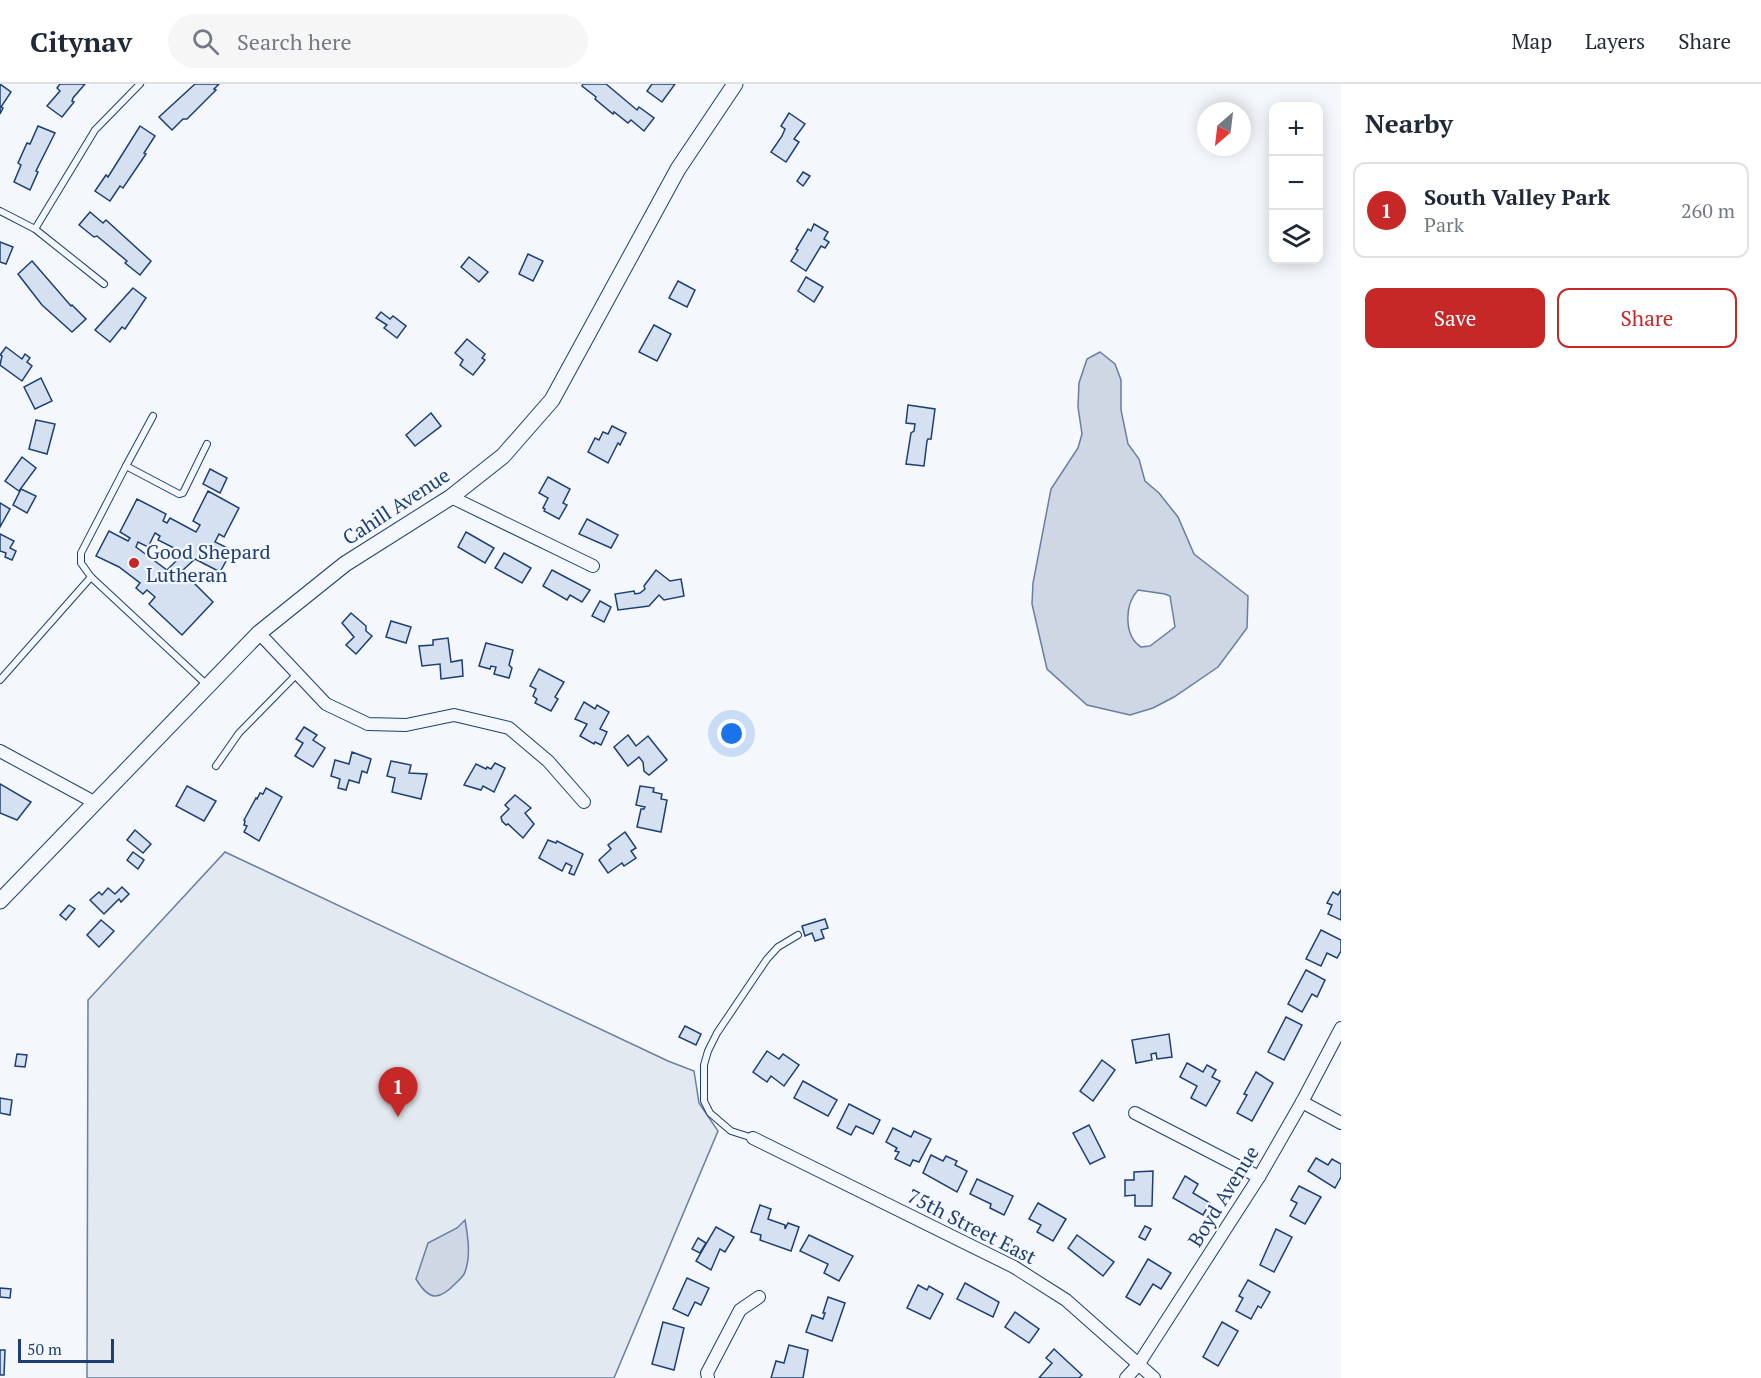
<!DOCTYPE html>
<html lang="en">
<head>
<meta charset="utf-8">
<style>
  :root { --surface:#fff; --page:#f6f6f7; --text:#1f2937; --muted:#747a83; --line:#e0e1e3; --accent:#c62828 }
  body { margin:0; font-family:"PT Serif",serif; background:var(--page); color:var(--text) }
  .controls { position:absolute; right:18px; top:18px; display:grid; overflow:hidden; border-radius:12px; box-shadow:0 3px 15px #0003 }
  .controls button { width:54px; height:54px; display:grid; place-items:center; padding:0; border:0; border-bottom:2px solid var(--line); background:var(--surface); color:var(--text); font:30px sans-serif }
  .compass { position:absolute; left:1197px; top:18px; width:54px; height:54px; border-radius:50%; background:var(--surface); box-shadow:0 3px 15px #0003; rotate:208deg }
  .scale { position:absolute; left:18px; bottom:15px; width:96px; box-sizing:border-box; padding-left:6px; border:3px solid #1d3f73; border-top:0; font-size:16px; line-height:21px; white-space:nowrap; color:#1d3f73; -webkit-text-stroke:4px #f4f7fb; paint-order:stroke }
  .you { position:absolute; left:732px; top:650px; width:21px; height:21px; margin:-15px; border:4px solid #fff; border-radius:50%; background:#1a73e8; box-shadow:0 0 0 9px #1a73e833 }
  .badge { display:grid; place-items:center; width:39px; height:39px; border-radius:50%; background:var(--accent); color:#fff; font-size:20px; font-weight:700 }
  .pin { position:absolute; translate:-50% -50px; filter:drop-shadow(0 2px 3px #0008) }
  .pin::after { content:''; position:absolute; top:32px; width:21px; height:18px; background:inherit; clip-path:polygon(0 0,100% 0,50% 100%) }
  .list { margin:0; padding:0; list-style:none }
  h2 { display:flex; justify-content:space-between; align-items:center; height:78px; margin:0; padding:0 24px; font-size:26px }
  h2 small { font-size:20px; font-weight:400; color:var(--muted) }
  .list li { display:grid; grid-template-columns:39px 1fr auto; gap:18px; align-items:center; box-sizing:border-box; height:96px; margin:0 12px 12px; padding:0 12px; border:2px solid var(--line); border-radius:12px }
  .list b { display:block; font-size:22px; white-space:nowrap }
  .list p { margin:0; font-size:20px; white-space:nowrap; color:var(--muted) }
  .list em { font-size:20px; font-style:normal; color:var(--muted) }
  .actions { display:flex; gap:12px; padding:18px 24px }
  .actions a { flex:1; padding:14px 0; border:2px solid var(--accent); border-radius:12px; text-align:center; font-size:21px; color:var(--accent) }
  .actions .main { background:var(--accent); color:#fff }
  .icon { flex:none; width:33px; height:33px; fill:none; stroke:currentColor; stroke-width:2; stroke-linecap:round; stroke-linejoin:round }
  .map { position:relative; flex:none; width:1341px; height:1294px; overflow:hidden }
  header { display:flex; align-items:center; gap:36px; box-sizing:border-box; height:84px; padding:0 30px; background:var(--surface); border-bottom:2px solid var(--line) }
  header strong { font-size:28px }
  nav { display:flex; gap:33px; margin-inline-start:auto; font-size:21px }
  .search { width:420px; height:54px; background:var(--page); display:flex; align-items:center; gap:15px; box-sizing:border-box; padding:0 21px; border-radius:33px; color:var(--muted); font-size:22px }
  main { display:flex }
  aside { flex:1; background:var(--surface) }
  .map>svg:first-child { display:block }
</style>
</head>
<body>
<header>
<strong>Citynav</strong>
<div class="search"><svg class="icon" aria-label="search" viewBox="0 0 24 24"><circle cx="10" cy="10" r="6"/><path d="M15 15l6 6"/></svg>Search here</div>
<nav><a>Map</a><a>Layers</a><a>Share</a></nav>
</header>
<main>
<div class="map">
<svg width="1341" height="1294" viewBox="0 0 1341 1294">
  <rect width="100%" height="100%" fill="#f4f7fb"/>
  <polygon fill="#e3e9f0" stroke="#687fa3" stroke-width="1.5" points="225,768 668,977 694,987 699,1019 718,1047 614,1294 87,1294 88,916"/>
  <g fill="#cfd7e4" stroke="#687fa3" stroke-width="1.5" fill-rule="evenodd">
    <path d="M1100 268 1115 280 1121 296V326L1128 360 1139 375 1145 397 1159 409 1178 433 1194 470 1248 512 1247 544 1218 583 1174 613 1153 624 1130 631 1087 621 1047 585 1032 520 1033 499 1051 405 1078 364 1082 350 1078 323 1079 299 1087 275ZM1138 506 1165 510 1170 512 1175 543 1150 562 1141 563C1124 552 1124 521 1138 506Z"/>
    <path d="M465 1136C468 1153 471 1172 465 1188 464 1192 459 1196 456 1199 439 1217 429 1217 416 1195L428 1159 457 1144Z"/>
  </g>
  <g fill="#d5e0f0" stroke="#1d3f73" stroke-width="1.5" fill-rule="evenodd">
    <polygon points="0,0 11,8 1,23 3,24 0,30"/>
    <polygon points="60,0 85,0 73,14 72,17 74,18 62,33 47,22 60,7 57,4"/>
    <polygon points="195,0 219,0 214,5 216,6 187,35 183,35 172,46 159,33"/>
    <polygon points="583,0 606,0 637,26 639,23 654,34 644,47 631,36 628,39 614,28 613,30 595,15 596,13 582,2"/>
    <polygon points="652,0 675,0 662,18 647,7"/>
    <polygon points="789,29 805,40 794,55 799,58 786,78 771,68 782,52 785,45 781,42"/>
    <polygon points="38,42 55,49 36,87 38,88 30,106 14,98 21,81 18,79 27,59 30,60"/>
    <polygon points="140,42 155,52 144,69 146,70 123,104 120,102 110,117 95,107 106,91 108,93"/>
    <polygon points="803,88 810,92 803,102 797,97"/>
    <polygon points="90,128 103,139 106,136 151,177 140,191 125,179 127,177 97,152 94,153 79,141"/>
    <polygon points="814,140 828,148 824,155 829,158 825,164 821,162 806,187 791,177 798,166 796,165 808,145 811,147"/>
    <polygon points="0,158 13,163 6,180 0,178"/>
    <polygon points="528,170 543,177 533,197 519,190"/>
    <polygon points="469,173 488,188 479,198 461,183"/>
    <polygon points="32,177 71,222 72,221 86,235 72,248 42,221 18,190"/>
    <polygon points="806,193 823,203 814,218 798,207"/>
    <polygon points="678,197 695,206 687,223 669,214"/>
    <polygon points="133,204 146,214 125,245 122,243 110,258 95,246"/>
    <polygon points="381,228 390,235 393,232 406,242 397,254 384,244 387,241 376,234"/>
    <polygon points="654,241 671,250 657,277 639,268"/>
    <polygon points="467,255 485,270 482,274 485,276 473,291 460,281 463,276 455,269"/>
    <polygon points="6,263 22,275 25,270 30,274 27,278 32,282 22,297 0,281 2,272 0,271"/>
    <polygon points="41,294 52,317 35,325 24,303"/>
    <polygon points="908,321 935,325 931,355 928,355 927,357 924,382 906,380 911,349 914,347 915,340 906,339"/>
    <polygon points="431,329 441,342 415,362 406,351"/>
    <polygon points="36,336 55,340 47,370 29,365"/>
    <polygon points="612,342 626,349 620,361 618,359 608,379 588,368 595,354 599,356 603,348 608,350"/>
    <polygon points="22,373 36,384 19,407 5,397"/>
    <polygon points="210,385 227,394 220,409 203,400"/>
    <polygon points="548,393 570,405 563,419 567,421 559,435 544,427 545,425 543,424 548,414 539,409"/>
    <polygon points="21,405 36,412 27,429 13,421"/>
    <path d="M208 407 239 424 224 453 219 450 215 458 232 466 220 488 195 475 182 487 213 518 182 551 149 520 155 513 147 506 143 510 136 504 140 499 119 483 96 472 109 447 128 457 130 454 120 448 137 415 166 430 163 437 167 439 170 434 196 448 200 441 193 437ZM155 449 160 452 158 456 184 469 167 486 136 463 138 458 148 463Z"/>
    <polygon points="0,419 10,425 0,443"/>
    <polygon points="587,435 618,451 611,464 579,450"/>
    <polygon points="466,448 494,464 485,479 458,463"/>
    <polygon points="0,450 14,457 10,464 16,467 12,476 5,473 6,469 0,467"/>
    <polygon points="504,469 531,484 522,499 495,484"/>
    <polygon points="552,486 590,506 582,518 570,511 567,516 543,502"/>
    <polygon points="656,486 670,497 681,495 684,512 664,516 659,511 649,522 618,526 615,510 634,507 635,510 640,509 645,505 644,502"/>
    <polygon points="600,517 611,523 604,538 592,532"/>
    <polygon points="351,529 366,542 366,547 372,552 356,570 346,561 354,553 342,539"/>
    <polygon points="391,537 411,543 406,559 386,553"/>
    <polygon points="448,554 451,578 462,576 463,592 441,595 440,580 422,582 419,562 433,561 433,556"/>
    <polygon points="486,559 513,566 509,581 512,584 509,594 494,590 496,583 491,582 490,585 479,582"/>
    <polygon points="539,585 564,598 555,613 558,615 551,627 535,619 537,615 533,612 536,605 530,602"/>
    <polygon points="584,618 595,625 597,621 609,628 600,645 607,648 601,661 595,658 594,660 580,652 587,640 575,635"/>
    <polygon points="304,643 317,651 313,656 325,664 313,683 295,672 303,659 296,655"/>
    <polygon points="628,651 636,662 648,652 667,676 649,691 644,687 643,678 639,673 628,682 614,663"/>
    <polygon points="352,668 371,675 367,689 362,687 359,699 349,696 346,706 338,704 340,695 331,692 335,676 349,680"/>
    <polygon points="391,677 411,681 409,689 427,690 421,715 392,708 395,694 387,692"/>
    <polygon points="495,679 505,684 494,708 483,702 481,706 464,701 476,680 486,685 487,683 491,685"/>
    <polygon points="0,700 31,718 17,736 0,729"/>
    <polygon points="187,702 216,717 204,737 176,722"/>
    <polygon points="640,702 654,704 653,708 662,710 661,715 667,716 661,748 637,743 641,725 644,725 645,723 636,721"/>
    <polygon points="266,704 282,713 259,757 244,748 247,742 244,741 245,737 244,736 256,714 257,715 260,709 263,710"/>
    <polygon points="515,711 531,724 525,729 534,740 523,754 508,740 506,741 502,737 501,733 509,725 505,721"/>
    <polygon points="135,746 151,760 143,769 127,756"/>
    <polygon points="625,748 636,764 631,767 636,774 624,782 622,779 608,789 599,776 611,765 608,761"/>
    <polygon points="548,756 556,759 557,757 583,770 574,791 569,789 572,782 566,779 562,787 539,774"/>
    <polygon points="133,768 144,776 138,785 127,776"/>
    <polygon points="122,803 129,810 121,818 119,815 104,830 90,816 99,808 102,811 108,804 115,810"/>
    <polygon points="1341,806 1341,836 1328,830 1332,821 1327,819 1333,808 1338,811"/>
    <polygon points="69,821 75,825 66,836 60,831"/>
    <polygon points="825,835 828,844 821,846 824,854 815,857 812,849 805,852 802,842"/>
    <polygon points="101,836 114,847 99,863 87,851"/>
    <polygon points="1321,846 1341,856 1341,867 1337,874 1327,869 1321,882 1306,875"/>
    <polygon points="1306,886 1325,896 1317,913 1312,910 1302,928 1288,920"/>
    <polygon points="1286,933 1302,941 1284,976 1268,968"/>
    <polygon points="685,942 701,950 696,961 679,953"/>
    <polygon points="1169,950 1172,973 1157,975 1156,969 1151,970 1152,976 1136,979 1132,956"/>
    <polygon points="767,967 779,975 783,970 799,981 784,1002 771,992 767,998 753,988"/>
    <polygon points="17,970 27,971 25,983 15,982"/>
    <polygon points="1102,976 1115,986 1093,1017 1080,1007"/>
    <polygon points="1187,979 1203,988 1207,981 1216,986 1212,993 1220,997 1206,1022 1191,1014 1197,1002 1180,993"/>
    <polygon points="1256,988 1273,999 1252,1037 1237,1029 1247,1011 1244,1010"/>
    <polygon points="803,997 837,1016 828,1032 794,1014"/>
    <polygon points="0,1014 12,1016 10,1031 0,1029"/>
    <polygon points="849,1020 880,1036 873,1050 856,1042 851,1051 837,1044"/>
    <polygon points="1089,1041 1105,1073 1090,1080 1073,1049"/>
    <polygon points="893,1044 911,1053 914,1047 931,1055 919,1078 913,1076 910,1082 895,1075 899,1068 895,1067 897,1064 886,1058"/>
    <polygon points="931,1071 943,1077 946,1072 957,1077 955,1081 967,1087 957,1108 923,1089"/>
    <polygon points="1316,1074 1328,1081 1332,1075 1341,1080 1341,1093 1335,1104 1308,1087"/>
    <polygon points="1153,1087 1152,1122 1135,1122 1135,1111 1125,1112 1125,1096 1134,1096 1134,1088"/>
    <polygon points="1185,1092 1198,1100 1193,1109 1210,1119 1203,1131 1173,1114"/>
    <polygon points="977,1095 1013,1112 1004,1131 990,1124 991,1120 970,1110"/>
    <polygon points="1299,1102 1321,1113 1305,1140 1290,1132 1297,1119 1291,1116"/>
    <polygon points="1038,1119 1066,1135 1053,1157 1037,1148 1041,1141 1029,1135"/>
    <polygon points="760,1121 771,1125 768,1135 785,1141 785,1145 788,1139 799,1143 791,1167 760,1156 761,1151 751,1148"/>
    <polygon points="1145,1142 1151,1145 1145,1156 1139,1153"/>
    <polygon points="716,1143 734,1153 725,1168 720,1165 711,1186 696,1177"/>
    <polygon points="1276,1145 1292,1153 1274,1188 1260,1181"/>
    <polygon points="809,1151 853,1172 839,1197 824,1189 828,1180 800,1167"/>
    <polygon points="1077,1151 1114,1178 1103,1192 1068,1164"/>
    <polygon points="698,1154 706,1159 700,1169 692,1165"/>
    <polygon points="1148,1175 1171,1189 1161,1205 1153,1200 1140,1221 1126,1213"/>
    <polygon points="687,1194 709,1204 701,1221 695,1218 688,1232 673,1225"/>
    <polygon points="1248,1196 1270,1208 1261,1224 1258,1222 1251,1235 1236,1227 1243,1214 1239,1212"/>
    <polygon points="965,1199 999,1218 993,1233 957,1215"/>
    <polygon points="918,1201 927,1206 929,1202 943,1210 930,1235 907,1224"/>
    <polygon points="0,1204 11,1205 10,1214 0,1213"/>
    <polygon points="828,1213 845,1219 832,1257 806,1248 812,1231 823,1235 825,1229 823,1229"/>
    <polygon points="1015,1228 1039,1245 1029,1259 1005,1243"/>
    <polygon points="663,1238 684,1244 674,1286 652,1280"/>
    <polygon points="1222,1238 1238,1247 1218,1282 1203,1273"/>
    <polygon points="789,1261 808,1266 803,1294 771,1294 776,1277 784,1279"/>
    <polygon points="1054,1265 1082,1291 1079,1294 1039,1294 1052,1279 1046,1274"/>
    <polygon points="0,1266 5,1266 4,1291 0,1291"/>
  </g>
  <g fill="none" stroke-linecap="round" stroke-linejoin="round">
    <g stroke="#1d3f73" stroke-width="8">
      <g id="service">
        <polyline points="0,127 35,145 104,200"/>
        <polyline points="35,145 95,46 140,0"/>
        <polyline points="126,382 153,332"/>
        <polyline points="91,493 207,601"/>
        <polyline points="0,596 91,493 81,479 81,469 126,382 179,410 183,409 207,360"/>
        <polyline points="216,682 239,649 297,590"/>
        <polyline points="753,1054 731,1047 710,1029 704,1017 704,981 708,967 717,949 767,875 778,863 798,851"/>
      </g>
    </g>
    <g stroke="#1d3f73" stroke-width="14">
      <g id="minor">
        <polyline points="451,413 593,482"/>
        <polyline points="259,549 326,620 368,640 406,641 454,631 509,644 548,677 584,718"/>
        <polyline points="0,667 94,718"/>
        <polyline points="1302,1018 1341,1039"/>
        <polyline points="1135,1029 1259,1093"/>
        <polyline points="753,1054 1014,1183 1066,1216 1154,1294"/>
        <polyline points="708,1294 707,1289 740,1226 759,1213"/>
        <polyline points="1126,1294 1138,1281 1259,1093 1302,1018 1341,944"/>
      </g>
    </g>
    <g stroke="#1d3f73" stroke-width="17">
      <polyline id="tertiary" points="0,817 259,549 345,480 451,413 503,372 552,316 678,85 735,0"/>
    </g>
    <use href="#service" stroke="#f4f7fb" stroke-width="6"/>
    <use href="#minor" stroke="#f4f7fb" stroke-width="12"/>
    <use href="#tertiary" stroke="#f4f7fb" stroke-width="15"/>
  </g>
  <circle fill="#c62828" stroke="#f4f7fb" stroke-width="2" cx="134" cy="479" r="6"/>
  <g text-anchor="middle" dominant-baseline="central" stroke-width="4.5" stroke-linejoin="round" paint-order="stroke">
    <g font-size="20" fill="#1d3f73" stroke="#f4f7fb">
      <text transform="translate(396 422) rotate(-33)">Cahill Avenue</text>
      <text transform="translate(1223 1112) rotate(-58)">Boyd Avenue</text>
      <text transform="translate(972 1142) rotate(27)">75th Street East</text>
    </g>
    <g font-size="20" fill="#1d3f73" stroke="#f4f7fb" text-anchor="start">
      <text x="146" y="467">Good Shepard<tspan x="146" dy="23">Lutheran</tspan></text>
    </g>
  </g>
</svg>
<div class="controls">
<button>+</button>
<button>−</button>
<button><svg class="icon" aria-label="layers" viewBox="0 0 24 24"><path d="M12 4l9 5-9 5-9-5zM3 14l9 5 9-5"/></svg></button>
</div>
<svg class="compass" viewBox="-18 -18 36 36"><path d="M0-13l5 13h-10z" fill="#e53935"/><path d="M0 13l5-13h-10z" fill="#747a83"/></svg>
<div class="scale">50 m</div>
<div class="you"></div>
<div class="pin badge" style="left:398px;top:1033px">1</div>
</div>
<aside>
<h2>Nearby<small></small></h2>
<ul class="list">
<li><span class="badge">1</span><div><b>South Valley Park</b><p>Park</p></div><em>260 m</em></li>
</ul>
<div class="actions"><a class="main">Save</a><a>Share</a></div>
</aside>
</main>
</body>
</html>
